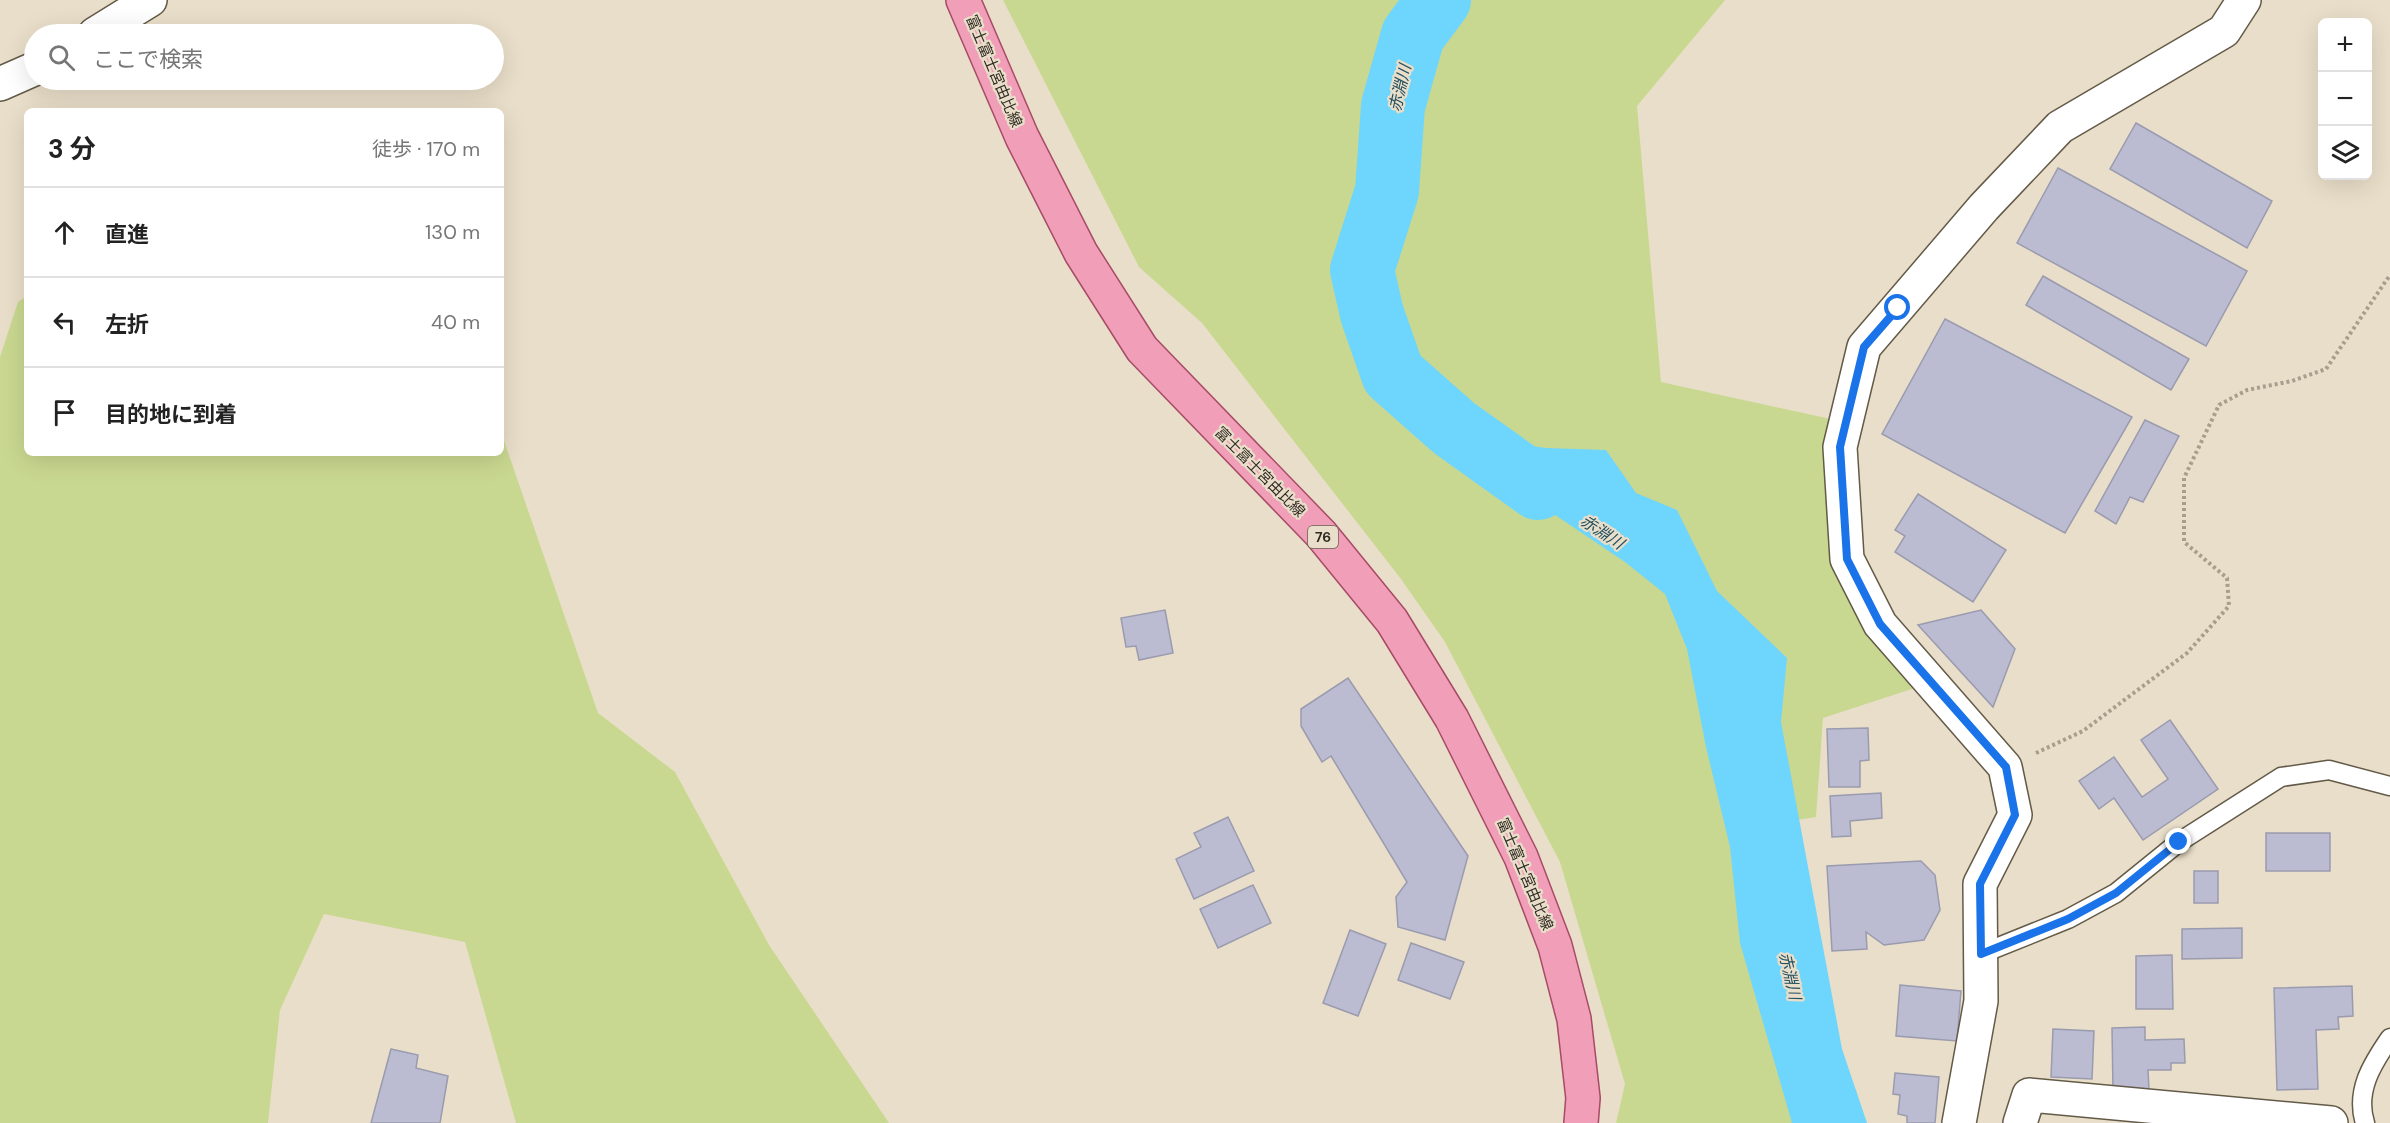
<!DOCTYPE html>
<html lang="ja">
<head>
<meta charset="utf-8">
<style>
  :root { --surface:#fff; --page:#f6f6f6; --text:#222; --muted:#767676; --line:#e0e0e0 }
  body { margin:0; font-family:"DM Sans","Noto Sans JP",sans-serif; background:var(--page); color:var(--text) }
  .controls { position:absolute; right:18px; top:18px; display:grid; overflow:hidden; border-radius:9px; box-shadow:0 6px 24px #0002 }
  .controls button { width:54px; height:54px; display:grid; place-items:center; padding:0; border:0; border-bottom:2px solid var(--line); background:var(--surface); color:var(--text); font:30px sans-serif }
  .stop { position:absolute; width:18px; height:18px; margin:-14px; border:4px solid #1a73e8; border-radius:50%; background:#fff }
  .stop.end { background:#1a73e8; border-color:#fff; box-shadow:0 2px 6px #0008 }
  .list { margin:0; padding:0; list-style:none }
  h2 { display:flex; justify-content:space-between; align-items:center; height:78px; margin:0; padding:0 24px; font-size:26px }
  h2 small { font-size:20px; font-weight:400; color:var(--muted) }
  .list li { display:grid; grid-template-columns:39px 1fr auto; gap:18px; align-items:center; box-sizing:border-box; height:90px; padding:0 24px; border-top:2px solid var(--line) }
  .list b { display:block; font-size:22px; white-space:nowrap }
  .list em { font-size:20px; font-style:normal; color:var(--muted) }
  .icon { flex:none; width:33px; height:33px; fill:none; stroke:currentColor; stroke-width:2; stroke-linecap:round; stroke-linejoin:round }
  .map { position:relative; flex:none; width:2390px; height:1123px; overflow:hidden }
  .search { position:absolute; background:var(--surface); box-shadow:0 6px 24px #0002; left:24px; top:24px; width:480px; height:66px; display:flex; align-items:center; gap:15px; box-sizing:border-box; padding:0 21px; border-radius:33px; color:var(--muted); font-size:22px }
  .panel { position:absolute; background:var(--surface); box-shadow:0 6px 24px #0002; left:24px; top:108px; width:480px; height:348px; border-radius:9px }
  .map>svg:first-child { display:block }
</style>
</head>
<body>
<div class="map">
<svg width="2390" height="1123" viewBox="0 0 2390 1123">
  <rect width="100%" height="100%" fill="#e9dec9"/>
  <g fill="#c9d890">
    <polygon points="1003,0 1725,0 1637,106 1661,382 1835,420 1845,542 1921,686 1823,718 1816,817 1740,829 1797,1078 1856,1090 1865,1123 1616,1123 1625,1084 1560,862 1445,642 1401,579 1202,323 1139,267"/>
    <polygon points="27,296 27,453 501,453 501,432 598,713 675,772 769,945 889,1123 516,1123 465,942 324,914 280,1010 268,1123 0,1123 0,357 18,302"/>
  </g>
  <polygon fill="#6ed5fd" points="1466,437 1546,448 1606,450 1636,493 1677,510 1717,591 1787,658 1781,722 1842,1049 1867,1123 1792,1123 1740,943 1730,847 1706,747 1687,649 1665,594 1625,562 1478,463"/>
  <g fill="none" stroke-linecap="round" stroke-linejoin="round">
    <polyline stroke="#6ed5fd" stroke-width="64" points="1439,0 1413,35 1393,106 1387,191 1362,270 1372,314 1393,374 1454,428 1538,488"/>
  </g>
  <g fill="#bbbbd1" stroke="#9a9baf" stroke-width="1.5">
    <polygon points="2136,123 2272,201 2247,248 2110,169"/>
    <polygon points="2058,168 2247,271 2206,346 2017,243"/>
    <polygon points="2043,276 2189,359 2171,390 2026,305"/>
    <polygon points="1945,319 2132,417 2065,533 1882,434"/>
    <polygon points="2145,420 2179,436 2143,502 2130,497 2116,524 2095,511"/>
    <polygon points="1918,494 2006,550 1973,602 1895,552 1905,536 1895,530"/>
    <polygon points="1165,610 1173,653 1139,660 1136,646 1126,647 1121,618"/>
    <polygon points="1981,610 2015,649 1993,707 1918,625"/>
    <polygon points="1348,678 1468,856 1445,940 1398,927 1396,897 1407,882 1331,756 1322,762 1301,726 1301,709"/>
    <polygon points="2170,720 2218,789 2143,840 2114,798 2099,809 2079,781 2114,757 2142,797 2168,779 2141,740"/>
    <polygon points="1868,728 1869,760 1860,761 1860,787 1829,787 1827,729"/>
    <polygon points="1881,793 1882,818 1850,821 1851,836 1832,837 1830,796"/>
    <polygon points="1228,817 1254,871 1194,899 1176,859 1201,847 1194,833"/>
    <rect x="2266" y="833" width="64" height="38"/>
    <polygon points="1921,861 1935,875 1940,910 1924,940 1884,945 1866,932 1867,949 1832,951 1827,866"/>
    <rect x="2194" y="871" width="24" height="32"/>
    <polygon points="1253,885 1271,923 1218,948 1200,909"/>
    <polygon points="2242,928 2242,958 2182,959 2182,929"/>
    <polygon points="1350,930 1386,944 1358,1016 1323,1003"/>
    <polygon points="1411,943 1464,962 1450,999 1398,980"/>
    <polygon points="2172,955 2173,1009 2136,1009 2136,956"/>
    <polygon points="1900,985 1961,991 1957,1041 1896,1036"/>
    <polygon points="2352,986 2353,1016 2338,1017 2339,1029 2316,1030 2318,1089 2277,1090 2274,988"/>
    <polygon points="2145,1027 2145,1040 2184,1039 2185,1063 2171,1063 2171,1070 2148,1070 2149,1090 2113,1091 2112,1028"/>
    <polygon points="2053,1029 2094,1031 2092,1079 2051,1077"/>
    <polygon points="391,1049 418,1055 416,1068 448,1076 440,1123 371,1123"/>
    <polygon points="1895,1073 1939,1077 1935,1123 1907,1123 1907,1116 1898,1114 1900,1095 1893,1094"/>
  </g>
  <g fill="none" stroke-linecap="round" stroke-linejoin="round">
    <g stroke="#635a48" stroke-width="21">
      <g id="lane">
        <polyline points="1981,954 2068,919 2116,893 2179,842 2281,777 2329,770 2390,786"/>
        <path d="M2365 1123C2355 1091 2372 1064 2390 1038"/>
      </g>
    </g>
    <g stroke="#635a48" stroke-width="36">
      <g id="street">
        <polyline points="95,34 150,0"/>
        <polyline points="0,84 34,69"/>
        <polyline points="1959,1123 1981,1001 1980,884 2015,815 2005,767 1880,624 1847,559 1840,447 1864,347 1984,207 2060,127 2224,31 2244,0"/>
        <polyline points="2020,1123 2029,1095 2331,1123"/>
      </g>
    </g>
    <g stroke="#a74b66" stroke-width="36">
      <polyline id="primary" points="963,0 1022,137 1081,253 1142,349 1321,534 1392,621 1452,719 1521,857 1555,946 1574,1019 1583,1098 1581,1123"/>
    </g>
    <polyline stroke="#a79e8e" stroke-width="4" stroke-dasharray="3 3" stroke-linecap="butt" points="2036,753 2083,731 2187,653 2229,606 2227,578 2184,542 2184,478 2219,405 2247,390 2292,381 2326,369 2390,275"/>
    <use href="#lane" stroke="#fff" stroke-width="18"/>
    <use href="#street" stroke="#fff" stroke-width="33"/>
    <use href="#primary" stroke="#f19eb9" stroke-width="33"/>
  </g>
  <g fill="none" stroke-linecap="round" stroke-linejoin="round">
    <polyline stroke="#1a73e8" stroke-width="8" points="1898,308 1864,347 1840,447 1847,559 1880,624 2006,767 2015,815 1980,884 1981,954 2068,919 2116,893 2179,842"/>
  </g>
  <g text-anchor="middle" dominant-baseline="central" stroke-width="4.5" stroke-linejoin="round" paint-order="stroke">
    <rect fill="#e9dec9" stroke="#676055" stroke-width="1.5" x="1308" y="526" width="30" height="22" rx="4.5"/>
    <g font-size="14" font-weight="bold" fill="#2f2a23">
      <text x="1323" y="537">76</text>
    </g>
    <g font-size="15" fill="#2f2a23" stroke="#e9dec9">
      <text transform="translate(994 71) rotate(67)">富士富士宮由比線</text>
      <text transform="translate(1260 472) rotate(45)">富士富士宮由比線</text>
      <text transform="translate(1525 874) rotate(67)">富士富士宮由比線</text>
    </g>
    <g font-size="16" font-style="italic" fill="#235061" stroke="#e9dec9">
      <text transform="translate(1400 88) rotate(-77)">赤淵川</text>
      <text transform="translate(1602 532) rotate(33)">赤淵川</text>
      <text transform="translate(1790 976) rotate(77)">赤淵川</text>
    </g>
  </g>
</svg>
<div class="controls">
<button>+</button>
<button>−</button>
<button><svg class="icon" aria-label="layers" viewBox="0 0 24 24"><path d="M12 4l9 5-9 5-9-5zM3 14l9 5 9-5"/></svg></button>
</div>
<div class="stop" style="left:1898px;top:308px"></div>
<div class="stop end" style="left:2179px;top:842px"></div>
<div class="search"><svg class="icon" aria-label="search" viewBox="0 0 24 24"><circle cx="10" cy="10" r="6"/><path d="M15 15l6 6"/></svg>ここで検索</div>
<section class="panel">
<h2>3 分<small>徒歩 · 170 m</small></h2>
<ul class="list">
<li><svg class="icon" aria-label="ahead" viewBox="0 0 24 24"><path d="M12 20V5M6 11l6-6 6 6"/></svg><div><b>直進</b></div><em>130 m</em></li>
<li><svg class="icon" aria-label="left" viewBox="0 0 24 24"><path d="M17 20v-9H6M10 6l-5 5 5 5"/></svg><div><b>左折</b></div><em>40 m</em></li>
<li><svg class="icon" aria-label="arrive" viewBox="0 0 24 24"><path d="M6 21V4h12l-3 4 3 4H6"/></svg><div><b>目的地に到着</b></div></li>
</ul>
</section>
</div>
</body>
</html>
